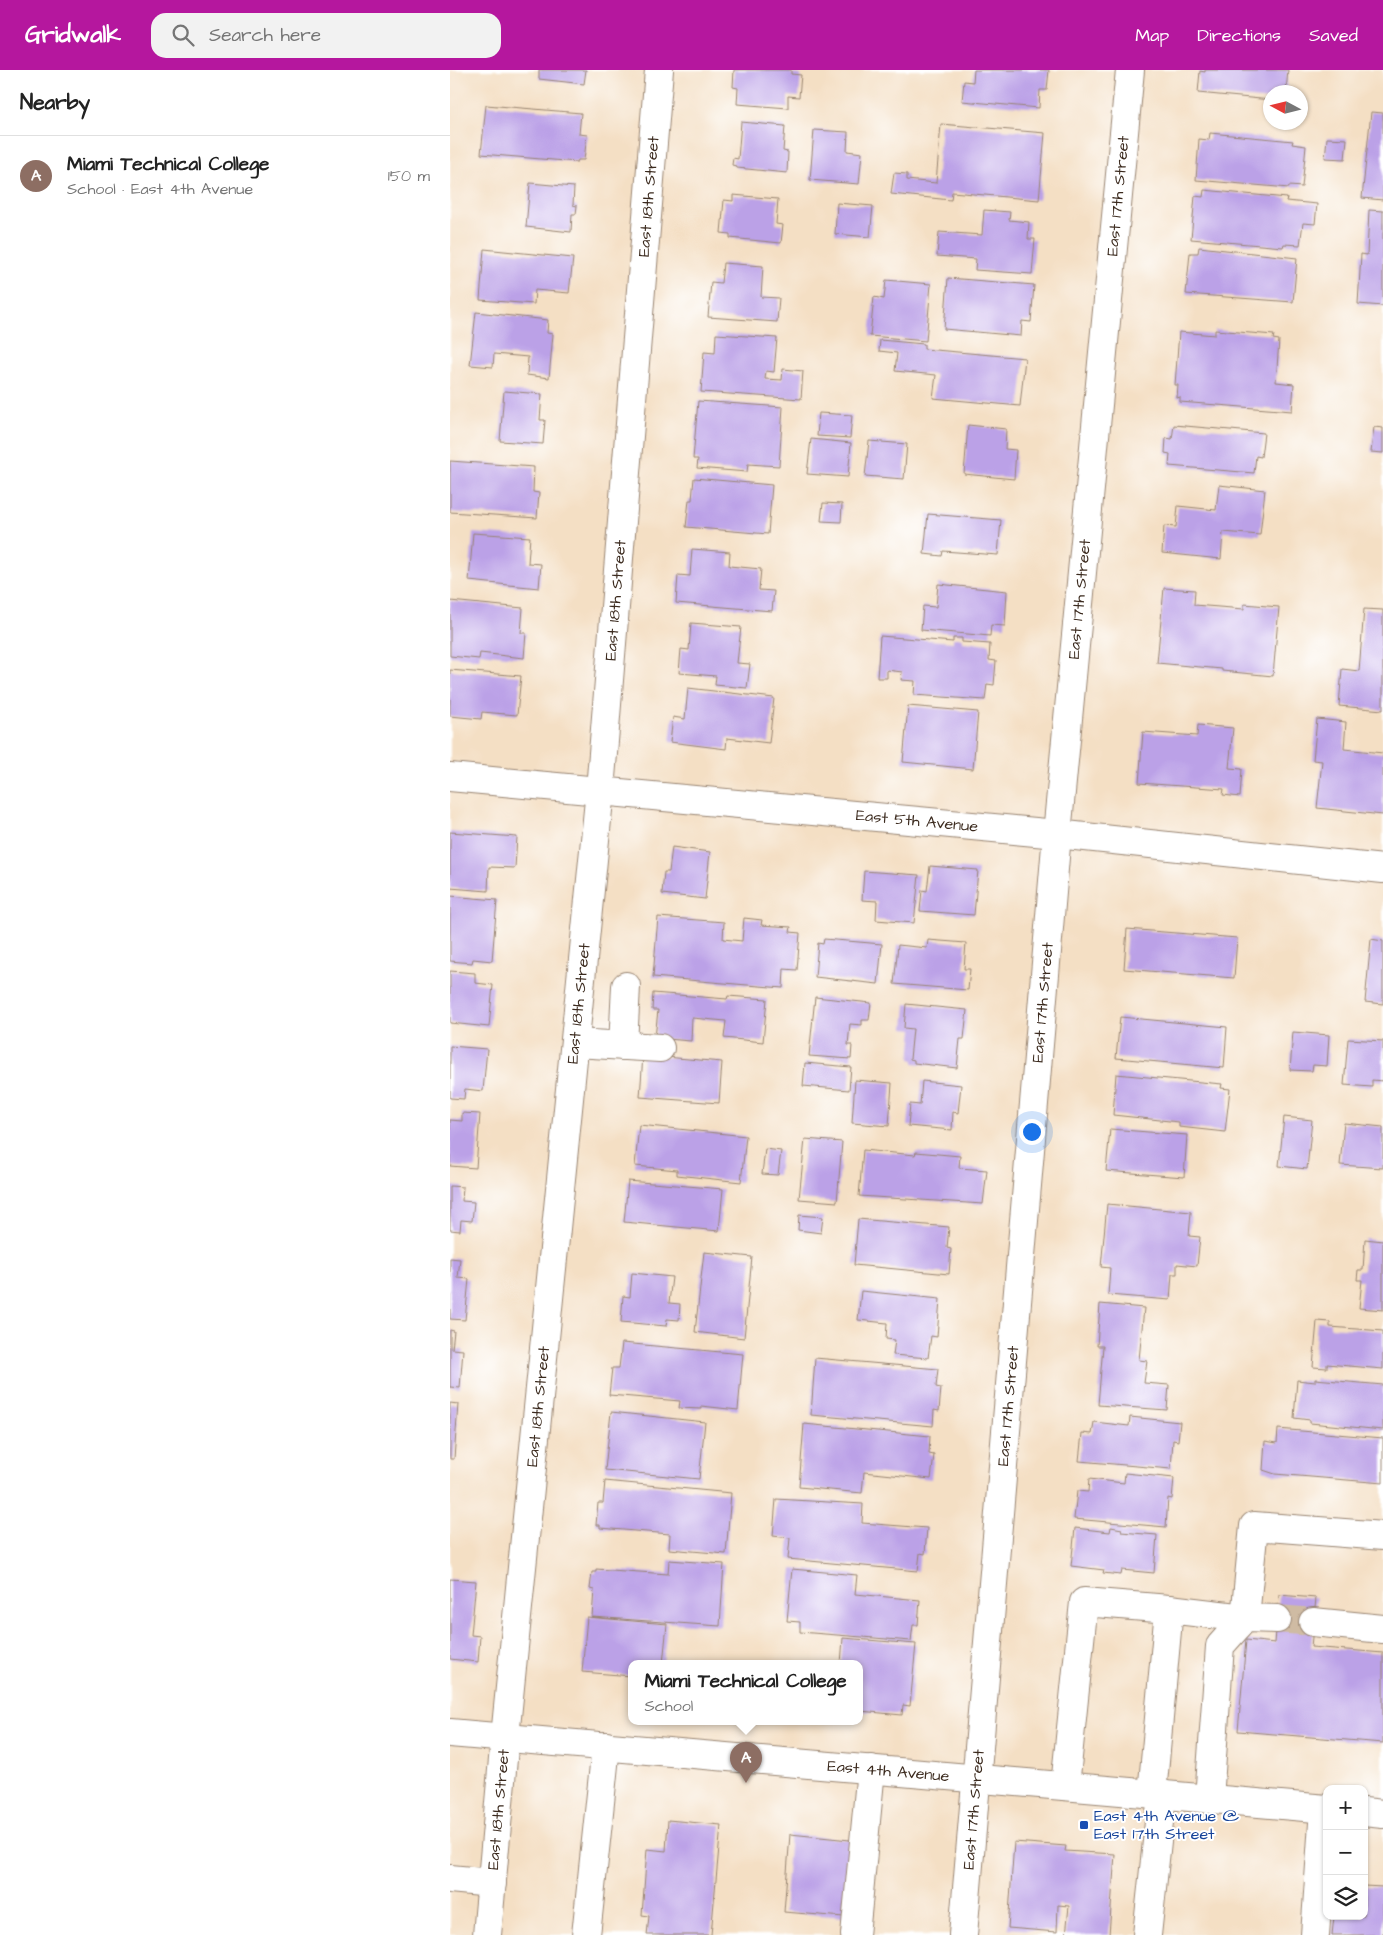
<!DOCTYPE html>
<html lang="en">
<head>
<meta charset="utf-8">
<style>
  :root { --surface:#fff; --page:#f2f2f2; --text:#222; --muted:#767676; --line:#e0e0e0; --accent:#b5179e }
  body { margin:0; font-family:"Architects Daughter",sans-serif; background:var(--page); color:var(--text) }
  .controls { position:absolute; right:15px; bottom:15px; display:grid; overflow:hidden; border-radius:10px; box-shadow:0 1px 4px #0004 }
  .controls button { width:45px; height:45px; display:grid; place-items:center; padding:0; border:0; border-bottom:1px solid var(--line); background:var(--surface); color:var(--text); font:25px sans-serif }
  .compass { position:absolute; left:813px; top:15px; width:45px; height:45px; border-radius:50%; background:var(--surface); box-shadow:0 1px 4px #0004; rotate:277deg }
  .you { position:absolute; left:581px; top:1061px; width:18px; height:18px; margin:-12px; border:4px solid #fff; border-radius:50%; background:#1a73e8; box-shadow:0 0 0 8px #1a73e833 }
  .badge { display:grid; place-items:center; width:32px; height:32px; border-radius:50%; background:var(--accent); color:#fff; font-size:16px; font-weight:700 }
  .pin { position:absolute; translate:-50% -41px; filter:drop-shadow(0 1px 2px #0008) }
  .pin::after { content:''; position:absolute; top:26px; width:18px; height:15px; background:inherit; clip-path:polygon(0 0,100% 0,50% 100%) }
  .popup { position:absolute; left:178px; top:1590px; width:235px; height:65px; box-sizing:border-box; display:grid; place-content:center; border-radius:10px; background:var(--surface); filter:drop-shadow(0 1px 4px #0005); font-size:16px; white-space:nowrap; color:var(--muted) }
  .popup b { font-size:19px; color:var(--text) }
  .popup::after { content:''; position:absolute; left:50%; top:100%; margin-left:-10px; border:10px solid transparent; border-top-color:var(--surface) }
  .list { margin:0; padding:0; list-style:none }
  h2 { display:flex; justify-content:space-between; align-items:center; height:65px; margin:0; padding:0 20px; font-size:21px }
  h2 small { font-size:16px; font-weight:400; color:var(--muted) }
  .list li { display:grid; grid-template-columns:32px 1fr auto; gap:15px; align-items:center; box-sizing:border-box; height:80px; padding:0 20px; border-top:1px solid var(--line) }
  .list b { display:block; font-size:19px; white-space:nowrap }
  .list p { margin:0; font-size:16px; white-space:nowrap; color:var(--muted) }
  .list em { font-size:16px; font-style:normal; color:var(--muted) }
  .icon { flex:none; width:28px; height:28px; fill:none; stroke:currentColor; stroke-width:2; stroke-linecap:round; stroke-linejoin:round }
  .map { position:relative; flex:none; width:933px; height:1865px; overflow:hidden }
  header { display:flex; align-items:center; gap:30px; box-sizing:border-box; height:70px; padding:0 25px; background:var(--accent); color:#fff }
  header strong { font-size:24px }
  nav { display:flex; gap:28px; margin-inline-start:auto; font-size:18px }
  .search { width:350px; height:45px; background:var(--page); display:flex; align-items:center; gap:12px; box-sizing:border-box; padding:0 18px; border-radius:15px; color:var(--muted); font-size:19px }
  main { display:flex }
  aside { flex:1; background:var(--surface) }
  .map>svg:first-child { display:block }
</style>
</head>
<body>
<header>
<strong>Gridwalk</strong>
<div class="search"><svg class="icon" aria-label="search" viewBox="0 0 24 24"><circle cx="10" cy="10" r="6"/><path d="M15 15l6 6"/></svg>Search here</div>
<nav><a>Map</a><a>Directions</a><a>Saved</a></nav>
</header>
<main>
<aside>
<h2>Nearby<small></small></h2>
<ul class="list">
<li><span class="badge" style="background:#8d6e63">A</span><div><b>Miami Technical College</b><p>School · East 4th Avenue</p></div><em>150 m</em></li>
</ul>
</aside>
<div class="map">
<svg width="933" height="1865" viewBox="0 0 933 1865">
  <rect width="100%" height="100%" fill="#fff"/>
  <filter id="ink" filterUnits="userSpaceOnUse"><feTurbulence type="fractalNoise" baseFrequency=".02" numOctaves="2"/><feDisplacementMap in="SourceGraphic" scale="10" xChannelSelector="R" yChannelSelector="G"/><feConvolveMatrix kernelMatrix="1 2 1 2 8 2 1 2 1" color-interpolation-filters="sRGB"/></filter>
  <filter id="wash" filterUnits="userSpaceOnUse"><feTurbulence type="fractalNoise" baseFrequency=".0096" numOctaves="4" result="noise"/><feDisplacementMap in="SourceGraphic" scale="20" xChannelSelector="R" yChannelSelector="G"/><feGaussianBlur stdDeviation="1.12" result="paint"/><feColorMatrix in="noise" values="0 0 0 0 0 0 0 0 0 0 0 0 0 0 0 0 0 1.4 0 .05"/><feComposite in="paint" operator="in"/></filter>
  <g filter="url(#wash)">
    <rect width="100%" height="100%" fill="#f4dfc4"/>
    <g id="blocks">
      <g fill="#bba1e7">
        <polygon points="89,0 136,0 134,14 89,9"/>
        <polygon points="284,0 341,0 341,4 351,5 349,27 338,26 338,38 287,34 288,18 283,17"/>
        <polygon points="524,0 599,0 597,20 590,20 589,38 512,31 514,11 523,12"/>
        <polygon points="755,0 838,0 836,22 821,22 821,30 748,23 750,1 755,2"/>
        <polygon points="36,35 131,43 129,64 137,65 134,90 128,90 127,92 31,84"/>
        <polygon points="921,42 933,43 933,130 912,128"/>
        <polygon points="291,52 335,56 333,81 338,82 337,103 287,98 286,96 282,95 283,88 288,89"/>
        <polygon points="491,54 595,63 589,130 502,122 501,130 441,124 444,103 457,104 457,110 486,113"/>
        <polygon points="364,60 398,62 397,81 412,83 409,114 360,110"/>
        <polygon points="760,63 843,71 842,74 856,76 852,117 839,116 839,118 746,110 749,69 759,70"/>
        <polygon points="877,68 897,69 895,89 875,88"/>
        <polygon points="80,113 124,117 123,135 127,136 126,144 122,144 121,162 76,157"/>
        <polygon points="754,120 837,128 836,131 867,134 865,154 853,153 850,175 834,174 833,177 741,169 745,126 753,127"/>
        <polygon points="283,125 328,129 326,154 333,155 331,173 280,168 280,164 271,163 274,130 283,131"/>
        <polygon points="387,133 423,136 420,167 385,164"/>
        <polygon points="534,140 560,142 559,150 579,152 578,169 585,169 582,204 525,200 526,189 487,186 489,162 532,165"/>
        <polygon points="919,140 933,141 933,236 908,234 911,184 917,185"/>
        <polygon points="749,177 847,188 843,232 736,224 740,183 748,183"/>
        <polygon points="34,179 123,188 119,223 85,220 84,234 30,230"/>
        <polygon points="273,193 313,196 311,227 329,228 327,252 258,247 261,212 271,213"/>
        <polygon points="498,208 584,215 581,252 572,251 571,266 494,259"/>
        <polygon points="436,210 481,214 476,271 420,266 424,227 434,229"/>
        <polygon points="26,242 98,250 97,263 103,264 99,308 77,305 78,287 44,284 43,297 20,295"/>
        <polygon points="765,260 824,265 823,269 829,270 826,312 844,314 842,341 730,332 730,327 727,328 728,315 725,315 729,262 765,265"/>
        <polygon points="266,264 327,268 324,302 316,301 315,309 332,310 333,299 353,301 351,329 251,322 254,282 265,283"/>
        <polygon points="430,270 474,274 474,279 575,288 570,336 483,328 486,305 445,301 447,283 429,281"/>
        <polygon points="54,321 92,324 90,350 95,350 93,374 50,371"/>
        <polygon points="248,331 333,337 329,396 298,394 297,402 247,398 248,389 243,389"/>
        <polygon points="369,343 402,345 400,368 367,366"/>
        <polygon points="518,355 556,359 555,379 566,380 564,409 514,404"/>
        <polygon points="724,355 814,363 811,387 806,386 804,403 719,396 720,384 715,383 716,368 722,369"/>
        <polygon points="924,357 933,358 933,383 921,382"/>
        <polygon points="361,369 401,373 398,407 357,404"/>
        <polygon points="419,371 457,374 454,409 415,406"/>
        <polygon points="0,391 84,397 83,422 89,423 87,448 0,442"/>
        <polygon points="244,408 322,415 318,464 236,457 239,430 242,430"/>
        <polygon points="769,415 815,420 810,465 773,462 771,489 712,483 714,456 726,457 728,436 766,440"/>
        <polygon points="373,433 392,434 391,452 371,451"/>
        <polygon points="478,444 551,450 548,485 493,481 492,486 474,484"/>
        <polygon points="23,463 80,467 78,493 91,494 89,518 19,511"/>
        <polygon points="242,479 280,482 279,496 311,499 309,520 324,521 322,541 226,533 228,505 240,506"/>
        <polygon points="488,514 557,521 555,556 541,555 540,566 471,560 473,536 486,537"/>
        <polygon points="714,518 745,520 744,535 794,539 794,534 829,537 823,606 772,601 772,599 707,593"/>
        <polygon points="0,531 73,538 71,563 76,563 74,588 30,583 29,589 0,586"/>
        <polygon points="914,539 933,540 933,640 889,636 892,599 909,601"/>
        <polygon points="241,553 291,557 287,593 300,594 297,618 265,615 266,606 229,603 231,579 239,580"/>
        <polygon points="430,566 503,572 503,568 512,568 512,572 540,574 539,590 546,591 544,615 537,614 535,630 464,625 465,611 451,610 452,602 437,600 437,608 427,608"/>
        <polygon points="0,600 71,606 67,645 32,642 31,649 0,646"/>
        <polygon points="238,618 324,628 319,673 277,668 276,679 220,672 223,647 235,649"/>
        <polygon points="458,636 528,642 523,699 453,692"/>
        <polygon points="867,649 896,652 894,679 933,683 933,745 867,738 872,691 863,690"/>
        <polygon points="748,655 783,658 779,698 792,699 790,727 773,725 774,719 689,713 693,662 747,666"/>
        <polygon points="0,762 67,767 65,798 39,797 38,821 0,818"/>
        <polygon points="222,777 260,782 255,829 212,824 214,802 219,802"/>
        <polygon points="480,796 528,800 524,845 470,841 472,820 477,821"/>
        <polygon points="414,801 469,805 464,853 426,850 427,831 412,830"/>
        <polygon points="0,826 47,830 42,891 23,889 22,893 0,891"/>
        <polygon points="208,847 274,852 273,869 292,871 294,848 312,850 311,855 341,857 340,862 350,863 347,900 334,899 333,918 203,907"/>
        <polygon points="677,859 787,868 784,908 674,899"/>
        <polygon points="374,869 432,874 428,914 365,907 368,873 373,874"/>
        <polygon points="921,869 933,871 933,934 915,932"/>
        <polygon points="478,870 516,873 514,899 520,899 518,920 444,914 448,875 477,878"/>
        <polygon points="0,901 25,903 25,913 43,915 39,957 0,953"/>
        <polygon points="203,923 277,929 278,926 317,929 313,972 274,968 276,951 242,948 241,971 205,968 208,940 202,940"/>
        <polygon points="365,927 421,933 419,950 412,950 412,955 400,954 398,975 402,975 401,989 359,986"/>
        <polygon points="456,934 517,940 514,969 510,969 507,998 464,993 464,990 460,989 463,959 454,958"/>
        <polygon points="670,947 777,957 774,998 666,988"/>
        <polygon points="843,962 879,965 877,996 863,995 862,1001 840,1000"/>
        <polygon points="898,969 933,971 933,1011 922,1010 922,1017 894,1015"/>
        <polygon points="0,976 37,979 33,1021 15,1019 14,1029 0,1028"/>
        <polygon points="193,985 272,992 269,1033 190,1027"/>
        <polygon points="355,993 401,997 399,1020 353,1016"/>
        <polygon points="666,1004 772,1014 771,1018 780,1019 775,1062 729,1057 729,1052 663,1045"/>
        <polygon points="405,1010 442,1013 439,1056 402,1053"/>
        <polygon points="472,1011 511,1015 508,1043 503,1042 502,1060 458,1056 460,1034 470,1035"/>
        <polygon points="12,1043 30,1044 26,1098 0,1096 0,1050 12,1051"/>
        <polygon points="834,1047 862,1050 857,1099 829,1096"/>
        <polygon points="894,1053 933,1057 933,1098 890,1095"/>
        <polygon points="189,1055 296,1066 291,1112 227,1105 227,1100 185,1096"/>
        <polygon points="660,1059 737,1065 734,1107 656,1101"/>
        <polygon points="355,1069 392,1072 387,1132 349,1129"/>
        <polygon points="315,1079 331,1081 328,1105 312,1104"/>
        <polygon points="413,1080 465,1085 466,1082 510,1086 509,1098 537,1100 533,1134 409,1126"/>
        <polygon points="178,1111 273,1119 269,1161 174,1152"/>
        <polygon points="0,1116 13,1117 12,1131 24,1132 22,1151 11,1150 10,1161 0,1160"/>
        <polygon points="657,1134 741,1142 739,1166 750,1167 747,1196 727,1194 727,1204 722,1204 720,1230 658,1225 660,1198 651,1197"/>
        <polygon points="349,1145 373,1147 371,1163 348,1160"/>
        <polygon points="408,1149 499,1157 497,1178 501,1179 499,1204 404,1195"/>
        <polygon points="915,1169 933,1171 933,1240 909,1238 912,1210 907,1210 908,1200 913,1200"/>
        <polygon points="254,1182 302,1187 294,1268 245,1262"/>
        <polygon points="0,1188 10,1189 8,1208 19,1209 15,1250 0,1249"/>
        <polygon points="182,1203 222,1207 219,1233 230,1234 229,1250 217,1249 216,1256 171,1252 173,1226 180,1227"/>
        <polygon points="411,1221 490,1229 487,1267 481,1266 478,1288 443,1285 445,1270 436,1269 437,1253 408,1250"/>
        <polygon points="650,1234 694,1238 689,1290 697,1291 694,1313 719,1315 717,1340 648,1335 653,1276 647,1276"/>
        <polygon points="867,1251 880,1252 880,1257 933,1261 933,1299 877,1294 877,1298 863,1297"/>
        <polygon points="0,1260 4,1261 2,1279 13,1280 10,1318 0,1317"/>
        <polygon points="172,1273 293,1284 288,1340 251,1336 251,1339 229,1338 230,1331 159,1325 162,1298 169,1298"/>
        <polygon points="365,1288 488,1299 486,1317 491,1318 489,1341 484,1340 483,1356 361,1345"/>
        <polygon points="865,1309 933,1315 933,1360 860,1353 860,1350 844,1348 847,1310 865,1312"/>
        <polygon points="0,1333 8,1334 4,1389 0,1389"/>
        <polygon points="161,1342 255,1352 249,1409 155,1400"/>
        <polygon points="680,1347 730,1352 728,1371 723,1370 721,1399 629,1391 632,1363 642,1364 644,1352 679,1356"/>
        <polygon points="354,1354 480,1366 479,1384 484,1385 481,1409 414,1402 412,1423 349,1417"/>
        <polygon points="828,1359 933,1368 933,1413 825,1404 813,1400 815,1371 827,1373"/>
        <polygon points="675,1403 724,1408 722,1429 718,1428 716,1457 624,1449 627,1421 638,1422 639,1409 674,1413"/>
        <polygon points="155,1411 281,1423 276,1484 219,1479 220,1464 150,1458 150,1455 146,1455 148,1433 153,1433"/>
        <polygon points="326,1429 413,1434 412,1453 477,1458 475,1484 470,1483 468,1501 338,1489 340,1468 323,1466"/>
        <polygon points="661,1457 672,1459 671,1462 707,1465 704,1503 672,1500 671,1505 653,1503 654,1500 621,1496 625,1458 660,1462"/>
        <polygon points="219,1490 274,1494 270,1556 142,1547 144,1520 140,1519 142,1502 146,1502 146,1499 218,1504"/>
        <polygon points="342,1499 407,1505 405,1524 470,1530 468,1555 463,1555 461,1571 350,1562 350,1552 337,1551"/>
        <polygon points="0,1509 26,1511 21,1565 30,1566 28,1592 0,1589"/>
        <polygon points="829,1525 866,1528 861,1577 933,1583 933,1673 788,1661 796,1570 825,1573"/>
        <polygon points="137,1547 217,1554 213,1594 182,1594 182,1606 132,1602"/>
        <polygon points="393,1568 466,1574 460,1636 453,1635 452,1645 410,1641 410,1594 391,1594"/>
        <polygon points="218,1750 271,1755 261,1865 197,1865 199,1846 192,1845 197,1779 216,1781"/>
        <polygon points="340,1764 400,1770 394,1847 334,1842"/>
        <polygon points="564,1772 616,1776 615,1781 665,1784 659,1865 616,1865 619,1836 608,1835 607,1862 558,1858"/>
        <polygon points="914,1816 933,1817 933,1865 882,1865 884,1846 914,1846"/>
      </g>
    </g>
  </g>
  <g filter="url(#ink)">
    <use href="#blocks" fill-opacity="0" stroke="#988471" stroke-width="1"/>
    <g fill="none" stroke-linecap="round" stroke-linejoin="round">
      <polyline stroke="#cfbba3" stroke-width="28" stroke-dasharray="28 14" stroke-linecap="butt" points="827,1549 863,1552"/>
      <g stroke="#988471" stroke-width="30">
        <g id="minor">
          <path id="s1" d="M0 707 607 764 933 799"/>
          <polyline points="125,973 210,978"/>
          <polyline points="173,976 176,916"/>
          <polyline points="863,1552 933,1559"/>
          <polyline points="615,1716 634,1532 719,1539"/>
          <polyline points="702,1724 719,1539 795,1548 804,1456 933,1466"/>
          <polyline points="759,1729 770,1576 795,1548 827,1549"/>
          <polyline points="0,1809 42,1813"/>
          <path id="s2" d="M37 1865 55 1667 150 720 209 0"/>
          <polyline points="136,1865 156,1676"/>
          <polyline points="405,1865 421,1699"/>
          <path id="s3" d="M513 1865 607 764 680 0"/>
          <polyline points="697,1865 712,1724"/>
          <polyline points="865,1865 874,1739"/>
        </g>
      </g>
      <g stroke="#988471" stroke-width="30">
        <g id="major">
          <path id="s4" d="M0 1663 877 1739"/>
          <polyline points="914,1742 933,1744"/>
        </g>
      </g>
      <use href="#minor" stroke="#fff" stroke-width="28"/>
      <use href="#major" stroke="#fff" stroke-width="28"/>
    </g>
  </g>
  <rect fill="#1a4fb4" stroke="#fff" stroke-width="2" x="629" y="1750" width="10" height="10" rx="2.5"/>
  <g text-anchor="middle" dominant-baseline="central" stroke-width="4" stroke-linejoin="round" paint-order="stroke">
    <g font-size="16" fill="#3b2a1e" stroke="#fff">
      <text stroke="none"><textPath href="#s2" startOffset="1746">East 18th Street</textPath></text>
      <text stroke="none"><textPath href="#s3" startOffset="1746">East 17th Street</textPath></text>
      <text stroke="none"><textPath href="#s3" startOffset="1341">East 17th Street</textPath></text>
      <text stroke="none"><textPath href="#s2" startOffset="1341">East 18th Street</textPath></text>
      <text stroke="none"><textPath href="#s1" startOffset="469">East 5th Avenue</textPath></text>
      <text stroke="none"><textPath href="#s3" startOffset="936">East 17th Street</textPath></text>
      <text stroke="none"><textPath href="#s2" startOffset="936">East 18th Street</textPath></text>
      <text stroke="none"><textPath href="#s2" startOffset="531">East 18th Street</textPath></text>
      <text stroke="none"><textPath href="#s3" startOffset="531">East 17th Street</textPath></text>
      <text stroke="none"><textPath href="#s4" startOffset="440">East 4th Avenue</textPath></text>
      <text stroke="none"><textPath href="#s2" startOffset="126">East 18th Street</textPath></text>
      <text stroke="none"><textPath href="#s3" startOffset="126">East 17th Street</textPath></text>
    </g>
    <g font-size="16" fill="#164399" stroke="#fff" text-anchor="start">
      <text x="644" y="1746">East 4th Avenue @<tspan x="644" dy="18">East 17th Street</tspan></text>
    </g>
  </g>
</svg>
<div class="controls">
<button>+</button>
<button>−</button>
<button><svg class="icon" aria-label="layers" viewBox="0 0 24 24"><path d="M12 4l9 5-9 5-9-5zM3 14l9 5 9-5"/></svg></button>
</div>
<svg class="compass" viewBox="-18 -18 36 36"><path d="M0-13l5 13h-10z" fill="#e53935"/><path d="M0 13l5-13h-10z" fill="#767676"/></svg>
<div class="you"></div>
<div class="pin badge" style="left:296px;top:1713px;background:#8d6e63">A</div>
<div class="popup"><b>Miami Technical College</b>School</div>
</div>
</main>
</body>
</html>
